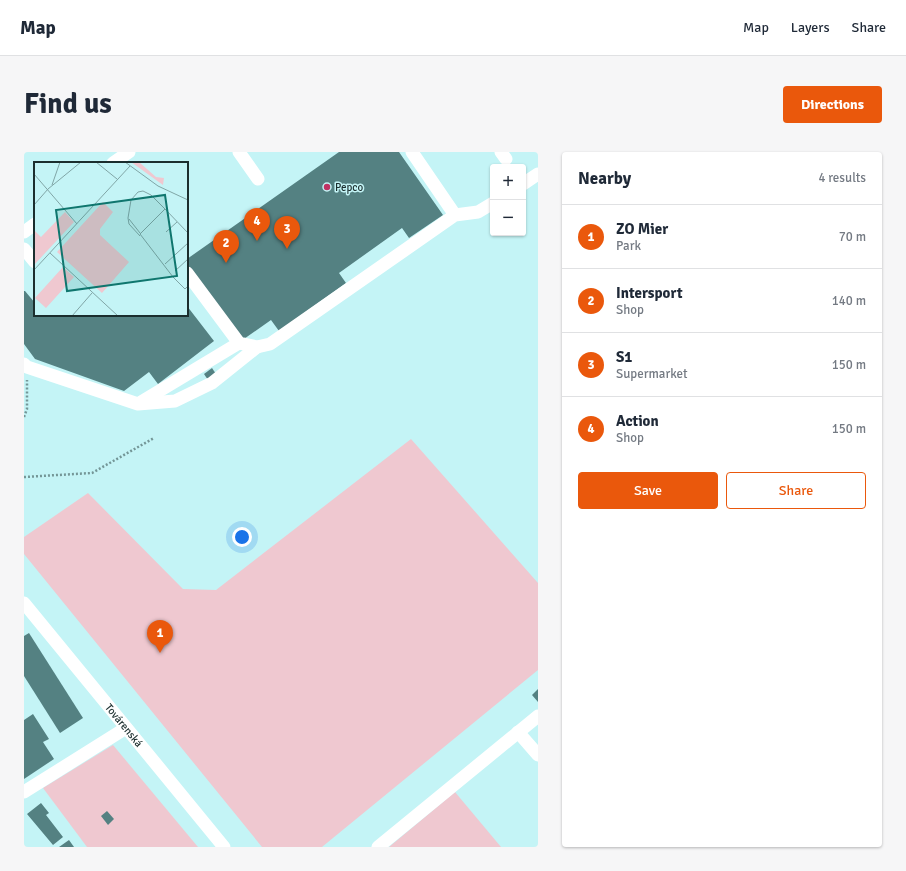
<!DOCTYPE html>
<html lang="en">
<head>
<meta charset="utf-8">
<style>
  :root { --surface:#fff; --page:#f6f6f7; --text:#1f2937; --muted:#747a83; --line:#e0e1e3; --accent:#ea580c }
  body { margin:0; font-family:Signika,sans-serif; background:var(--page); color:var(--text) }
  .controls { position:absolute; right:12px; top:12px; display:grid; overflow:hidden; border-radius:4px; box-shadow:0 1px 3px #0004 }
  .controls button { width:36px; height:36px; display:grid; place-items:center; padding:0; border:0; border-bottom:1px solid var(--line); background:var(--surface); color:var(--text); font:20px sans-serif }
  .you { position:absolute; left:218px; top:385px; width:14px; height:14px; margin:-10px; border:3px solid #fff; border-radius:50%; background:#1a73e8; box-shadow:0 0 0 6px #1a73e833 }
  .badge { display:grid; place-items:center; width:26px; height:26px; border-radius:50%; background:var(--accent); color:#fff; font-size:13px; font-weight:700 }
  .pin { position:absolute; translate:-50% -33px; filter:drop-shadow(0 1px 2px #0008) }
  .pin::after { content:''; position:absolute; top:21px; width:14px; height:12px; background:inherit; clip-path:polygon(0 0,100% 0,50% 100%) }
  .list { margin:0; padding:0; list-style:none }
  h2 { display:flex; justify-content:space-between; align-items:center; height:52px; margin:0; padding:0 16px; font-size:17px }
  h2 small { font-size:13px; font-weight:400; color:var(--muted) }
  .list li { display:grid; grid-template-columns:26px 1fr auto; gap:12px; align-items:center; box-sizing:border-box; height:64px; padding:0 16px; border-top:1px solid var(--line) }
  .list b { display:block; font-size:15px; white-space:nowrap }
  .list p { margin:0; font-size:13px; white-space:nowrap; color:var(--muted) }
  .list em { font-size:13px; font-style:normal; color:var(--muted) }
  .actions { display:flex; gap:8px; padding:12px 16px }
  .actions a { flex:1; padding:9px 0; border:1px solid var(--accent); border-radius:4px; text-align:center; font-size:14px; color:var(--accent) }
  .actions .main { background:var(--accent); color:#fff }
  .map { position:relative; flex:none; width:514px; height:695px; overflow:hidden; border-radius:4px }
  header { display:flex; align-items:center; gap:24px; box-sizing:border-box; height:56px; padding:0 20px; background:var(--surface); border-bottom:1px solid var(--line) }
  header strong { font-size:19px }
  nav { display:flex; gap:22px; margin-inline-start:auto; font-size:14px }
  .intro { display:flex; align-items:center; justify-content:space-between; box-sizing:border-box; height:96px; padding:0 24px }
  h1 { margin:0; font-size:28px }
  .button { padding:10px 18px; border-radius:4px; background:var(--accent); color:#fff; font-size:14px; font-weight:700 }
  main { display:flex; gap:24px; padding:0 24px }
  aside { flex:1; background:var(--surface); border-radius:4px; box-shadow:0 1px 3px #0004 }
  .map>svg:first-child { display:block }
</style>
</head>
<body>
<header>
<strong>Map</strong>
<nav><a>Map</a><a>Layers</a><a>Share</a></nav>
</header>
<div class="intro"><h1>Find us</h1><a class="button">Directions</a></div>
<main>
<div class="map">
<svg width="514" height="695" viewBox="0 0 514 695">
  <rect width="100%" height="100%" fill="#c4f4f6"/>
  <g fill="#efc8d0">
    <polygon points="387,287 514,431 514,518 298,695 238,695 0,402 0,385 64,341 159,437 192,438"/>
    <polygon points="89,593 174,695 63,695 19,636"/>
    <polygon points="431,640 477,695 365,695"/>
  </g>
  <g fill="#548182">
    <polygon points="315,0 375,0 419,63 385,86 378,76 315,121 322,131 255,179 247,168 217,189 163,112 163,107"/>
    <polygon points="0,139 1,139 11,151 11,163 163,163 163,154 190,189 134,232 125,220 100,239 11,207 0,192"/>
    <polygon points="188,216 192,222 184,228 180,222"/>
    <polygon points="5,481 59,566 36,581 0,524 0,484"/>
    <polygon points="514,537 514,550 508,543"/>
    <polygon points="9,562 25,587 19,590 30,607 0,627 0,568"/>
    <polygon points="17,651 25,661 22,663 39,685 29,693 3,662"/>
    <polygon points="83,659 90,667 84,673 77,664"/>
    <polygon points="45,688 50,695 35,695"/>
  </g>
  <g fill="none" stroke-linecap="round" stroke-linejoin="round">
    <g stroke="#749697" stroke-width="2.5" stroke-dasharray="2 2" stroke-linecap="butt">
      <polyline points="0,265 3,257 3,228"/>
      <polyline points="0,325 68,321 130,286"/>
    </g>
    <g stroke="#fff" stroke-width="13">
      <polyline points="215,0 234,27"/>
      <polyline points="388,0 431,63"/>
      <polyline points="477,0 482,7"/>
      <polyline points="89,11 105,0"/>
      <polyline points="499,32 514,22"/>
      <polyline points="0,80 11,72"/>
      <polyline points="0,97 11,110"/>
      <polyline points="163,121 215,191 233,195 246,192 431,63 454,60 469,51"/>
      <polyline points="0,212 3,215 114,252 151,249 188,231 233,195"/>
      <polyline points="117,250 215,191"/>
      <path id="s1" d="M0 451 200 695"/>
      <polyline points="494,580 514,603"/>
      <polyline points="0,640 102,576"/>
      <polyline points="354,695 514,564"/>
    </g>
  </g>
  <circle fill="#bf3263" stroke="#c4f4f6" stroke-width="1.5" cx="303" cy="35" r="4"/>
  <g text-anchor="middle" dominant-baseline="central" stroke-width="3" stroke-linejoin="round" paint-order="stroke">
    <g font-size="11" fill="#1b2e2e" stroke="#c4f4f6" text-anchor="start">
      <text x="311" y="35">Pepco</text>
    </g>
    <g font-size="11" fill="#1b2e2e" stroke="#c4f4f6">
      <text stroke="none"><textPath href="#s1" startOffset="158">Továrenská</textPath></text>
    </g>
  </g>
  <g transform="translate(10 10)">
    <rect width="154" height="154" fill="#c4f4f6"/>
    <path d="M97 0H105L122 15 130 16 129 23ZM69 40 79 50 66 67V73L95 100 68 131 23 90ZM31 50 40 60 0 103V68L7 75ZM29 105 40 115 12 146 1 136Z" fill="#efc8d0"/>
    <path fill="none" stroke="#80a5a6" stroke-width="1" d="M62 0 83 17M91 0 124 24 154 38M0 12 43 62M18 23 26 0M0 43 14 27 47 0M95 57 106 71M132 70 143 60M154 71 131 47 106 72 139 115 151 127 154 124M106 74 95 62 94 56 97 38 104 30 109 29 117 33 131 47M16 91 84 154M131 102 154 81M0 108 96 4M141 109 154 97M38 154 58 131"/>
    <path fill="#0f766e" fill-opacity="0.15" stroke="#0f766e" stroke-width="2" d="M131 33 143 114 33 129 22 48Z"/>
    <rect width="154" height="154" fill="none" stroke="#1b2e2e" stroke-width="2"/>
  </g>
</svg>
<div class="controls">
<button>+</button>
<button>−</button>
</div>
<div class="you"></div>
<div class="pin badge" style="left:136px;top:501px">1</div>
<div class="pin badge" style="left:202px;top:111px">2</div>
<div class="pin badge" style="left:263px;top:97px">3</div>
<div class="pin badge" style="left:233px;top:89px">4</div>
</div>
<aside>
<h2>Nearby<small>4 results</small></h2>
<ul class="list">
<li><span class="badge">1</span><div><b>ZO Mier</b><p>Park</p></div><em>70 m</em></li>
<li><span class="badge">2</span><div><b>Intersport</b><p>Shop</p></div><em>140 m</em></li>
<li><span class="badge">3</span><div><b>S1</b><p>Supermarket</p></div><em>150 m</em></li>
<li><span class="badge">4</span><div><b>Action</b><p>Shop</p></div><em>150 m</em></li>
</ul>
<div class="actions"><a class="main">Save</a><a>Share</a></div>
</aside>
</main>
</body>
</html>
